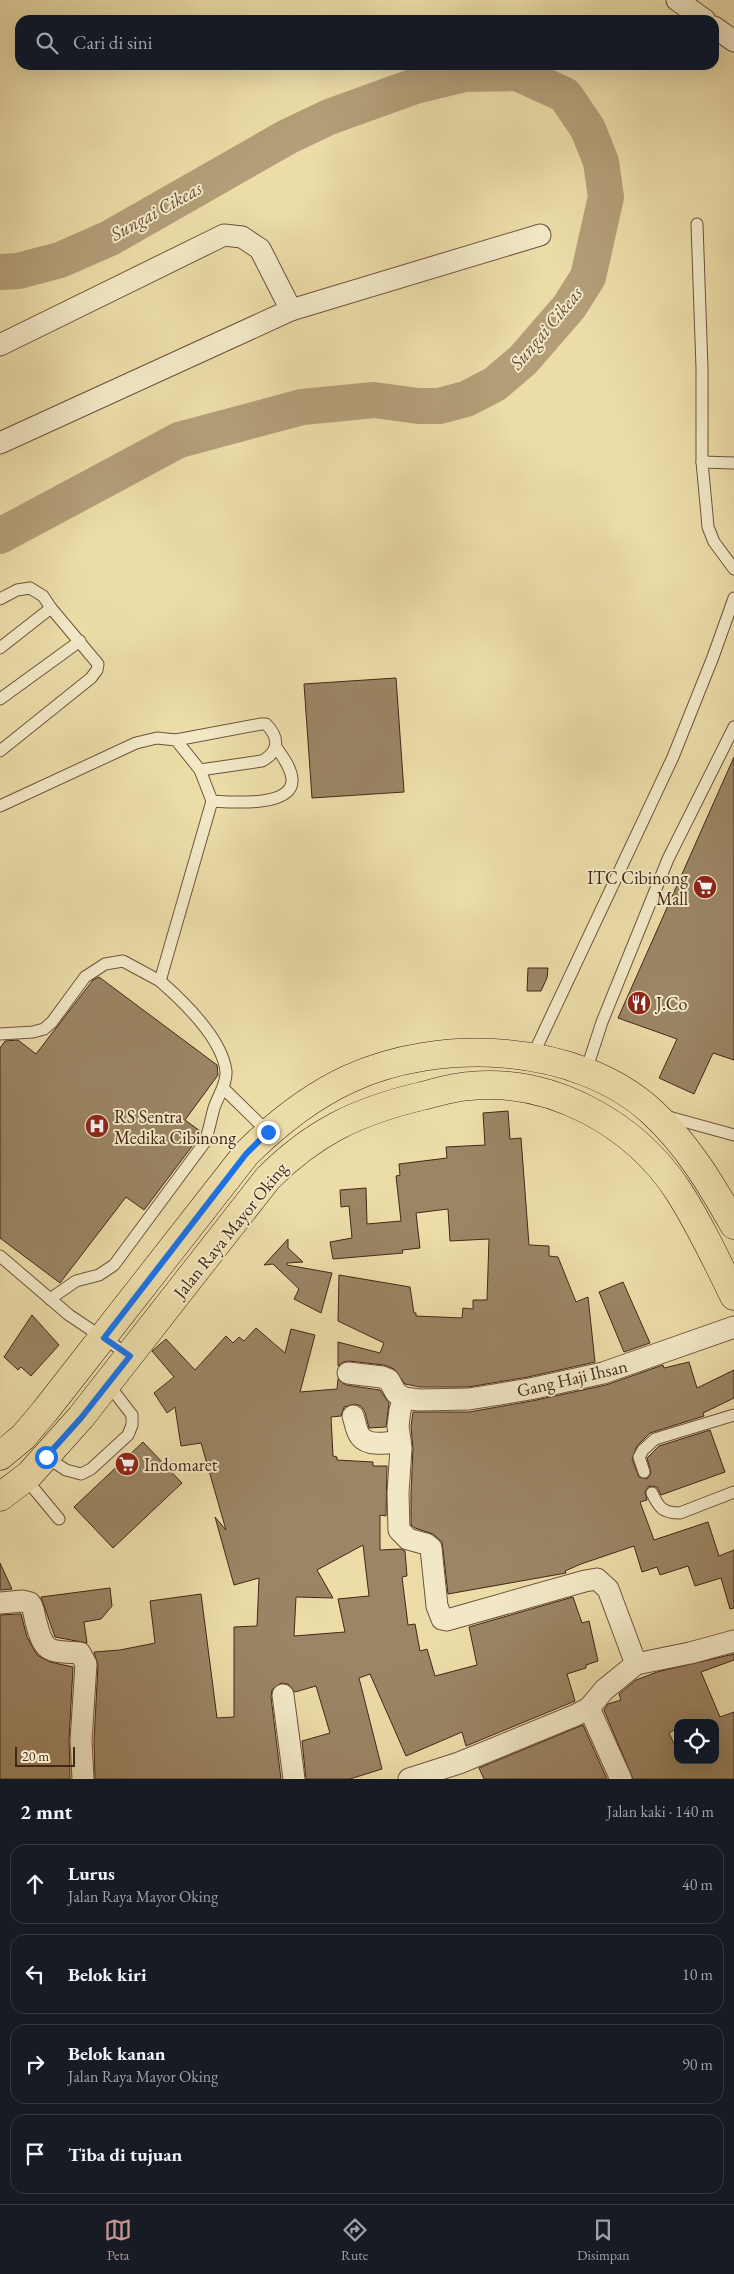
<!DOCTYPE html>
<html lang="id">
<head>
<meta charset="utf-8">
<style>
  :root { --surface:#171b24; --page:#20242c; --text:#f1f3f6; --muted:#9ea1a6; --line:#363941; --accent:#c59692 }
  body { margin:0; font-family:"EB Garamond",serif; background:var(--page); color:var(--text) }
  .controls { position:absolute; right:15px; bottom:15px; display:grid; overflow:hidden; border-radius:10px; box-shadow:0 5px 20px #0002 }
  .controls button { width:45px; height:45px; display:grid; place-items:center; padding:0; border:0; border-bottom:1px solid var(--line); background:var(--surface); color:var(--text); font:25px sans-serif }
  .scale { position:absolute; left:15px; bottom:12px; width:60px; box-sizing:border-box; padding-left:5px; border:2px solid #45271a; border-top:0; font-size:14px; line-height:18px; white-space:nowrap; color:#45271a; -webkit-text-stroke:4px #f2e8c6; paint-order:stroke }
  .stop { position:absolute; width:15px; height:15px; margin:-11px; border:4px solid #1a73e8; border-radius:50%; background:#fff }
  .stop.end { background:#1a73e8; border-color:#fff; box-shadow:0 1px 5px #0008 }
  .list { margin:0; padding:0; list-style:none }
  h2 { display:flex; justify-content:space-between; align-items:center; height:65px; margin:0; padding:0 20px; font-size:21px }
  h2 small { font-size:16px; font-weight:400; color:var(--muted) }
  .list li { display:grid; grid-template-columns:32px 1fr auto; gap:15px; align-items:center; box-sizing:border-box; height:80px; margin:0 10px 10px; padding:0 10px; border:1px solid var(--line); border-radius:15px }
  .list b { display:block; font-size:19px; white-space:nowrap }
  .list p { margin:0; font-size:16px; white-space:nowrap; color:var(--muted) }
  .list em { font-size:16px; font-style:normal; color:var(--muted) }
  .icon { flex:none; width:28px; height:28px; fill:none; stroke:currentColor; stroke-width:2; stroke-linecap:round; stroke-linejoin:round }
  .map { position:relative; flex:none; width:734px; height:1779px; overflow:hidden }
  .search { position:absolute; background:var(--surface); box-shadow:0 5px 20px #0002; left:15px; right:15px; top:15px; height:55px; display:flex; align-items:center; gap:12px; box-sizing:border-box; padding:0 18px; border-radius:15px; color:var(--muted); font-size:19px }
  .sheet { height:425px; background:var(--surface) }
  nav { display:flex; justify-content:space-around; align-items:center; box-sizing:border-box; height:70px; border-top:1px solid var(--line); background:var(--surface); font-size:14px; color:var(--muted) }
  nav a { display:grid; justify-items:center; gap:2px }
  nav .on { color:var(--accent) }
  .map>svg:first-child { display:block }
</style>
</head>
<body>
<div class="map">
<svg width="734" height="1779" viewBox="0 0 734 1779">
  <rect width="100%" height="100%" fill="#ebdca8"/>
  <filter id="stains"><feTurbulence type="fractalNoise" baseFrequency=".004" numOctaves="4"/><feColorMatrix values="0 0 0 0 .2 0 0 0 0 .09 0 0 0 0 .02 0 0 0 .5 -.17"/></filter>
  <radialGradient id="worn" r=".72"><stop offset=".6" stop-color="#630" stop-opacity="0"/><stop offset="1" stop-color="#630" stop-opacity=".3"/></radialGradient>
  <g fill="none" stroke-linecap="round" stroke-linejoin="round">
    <polyline stroke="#b39e78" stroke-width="36" points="0,272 18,271 60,260 110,238 287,137 329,117 415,86 465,74 517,73 565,95 588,129 601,162 606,197 588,277 569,307 523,360 495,384 466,399 439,406 418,406 374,400 302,407 179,440 0,536"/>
  </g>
  <g fill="#9b8564" stroke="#45271a" fill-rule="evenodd">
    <polygon points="396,678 404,792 312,798 304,684"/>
    <polygon points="734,757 734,1060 713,1053 694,1094 659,1078 677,1039 618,1018"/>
    <polygon points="528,968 548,968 547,978 541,991 527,991"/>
    <polygon points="99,977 217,1065 218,1075 185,1120 200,1131 199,1137 144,1210 126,1197 60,1283 0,1238 0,1048 5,1041 18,1040 36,1054 93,980"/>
    <polygon points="508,1111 510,1139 521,1138 529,1245 549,1246 549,1256 558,1257 576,1302 588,1297 595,1362 528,1377 468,1387 420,1387 405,1384 394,1369 384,1365 349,1361 343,1362 338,1366 338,1342 380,1353 384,1343 338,1321 339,1275 410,1287 414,1313 416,1313 416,1316 462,1318 463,1308 473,1309 473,1300 487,1300 489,1239 450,1241 448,1209 416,1213 420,1248 402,1250 403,1253 333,1259 330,1242 352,1238 349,1206 341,1207 340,1190 366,1188 367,1224 401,1221 396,1176 400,1175 399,1164 447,1158 446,1147 485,1145 483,1113"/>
    <polygon points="288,1239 288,1248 303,1262 287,1263 287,1265 332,1273 321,1313 294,1299 299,1289 273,1264 264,1265"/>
    <polygon points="623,1282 650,1343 624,1352 599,1292"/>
    <polygon points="32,1315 59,1345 31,1376 21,1367 18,1370 4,1357"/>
    <path d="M256 1328 285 1353 291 1329 315 1335 300 1392 337 1389 338 1379 346 1385 380 1390 389 1403 386 1427 369 1428 365 1412 361 1406 355 1404 344 1407 341 1416 331 1417 333 1456 337 1457V1460L373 1462V1466H387L386 1516 380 1515V1550L401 1549 405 1551 407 1576 402 1577 408 1625 415 1624 420 1651 427 1649 435 1676 477 1665 469 1627 573 1597 582 1623 589 1621 598 1661 586 1665V1668L567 1674 575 1701 466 1746 462 1732 406 1756 370 1674 359 1678 382 1769 350 1779H306L302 1741 330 1733 316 1686 295 1692 288 1684 281 1683 272 1690 271 1697 281 1779H95L94 1741 98 1665 94 1652 120 1650 155 1643 150 1601 201 1594 217 1718 234 1717V1627L257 1626 259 1578 234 1585 215 1517 226 1530 201 1443 181 1446 175 1407 167 1413 154 1393 174 1377 152 1351 166 1339 195 1370 226 1336 233 1343 239 1337 244 1341ZM363 1545 369 1596 338 1599 345 1632 294 1636 296 1597 333 1598 317 1570Z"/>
    <polygon points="689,1362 697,1388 734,1370 734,1398 703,1413 704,1416 650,1433 637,1446 632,1459 639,1477 647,1479 651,1473 647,1458 659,1446 710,1430 725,1472 661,1495 657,1487 649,1486 645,1492 647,1500 640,1502 654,1540 708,1522 719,1556 734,1550 734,1608 730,1609 721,1578 695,1586 688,1566 660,1575 657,1567 642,1572 634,1546 581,1564 565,1571 566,1573 448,1594 442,1542 433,1534 415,1528 411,1525 411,1493 413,1449 411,1426 413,1412 469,1412 532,1401 606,1385 663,1365 664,1368"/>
    <polygon points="143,1442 182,1483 113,1548 74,1507"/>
    <polygon points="0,1563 12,1589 0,1590"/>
    <polygon points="110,1588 112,1606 101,1619 84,1622 87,1643 55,1637 41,1597"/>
    <polygon points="21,1614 27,1637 37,1655 50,1662 73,1667 69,1740 70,1779 0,1779 0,1615"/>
    <path d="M734 1654V1660L701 1672 720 1717 734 1712V1779H633L604 1710 608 1704 621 1700 619 1694 636 1680 657 1672ZM678 1723H715V1760H678V1752L669 1733 678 1728Z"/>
    <polygon points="583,1725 607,1779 484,1779 479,1768"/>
  </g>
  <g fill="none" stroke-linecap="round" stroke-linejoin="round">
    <g stroke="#6e543e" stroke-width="13">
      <g id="lane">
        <polyline points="697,224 702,368 702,462 707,515 708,527 714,542 734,569"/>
        <polyline points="702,462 734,463"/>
        <polyline points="0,599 17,590 30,588 43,596 51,608"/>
        <polyline points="0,648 51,608 98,664 97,670 91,678 0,751"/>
        <polyline points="0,699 80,641"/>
        <path d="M176 740 261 724H266C280 738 279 752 262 761L200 770"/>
        <path d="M212 801C229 802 294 808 292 779 291 767 282 756 276 747"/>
        <path d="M0 806 136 743 157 738 176 740 200 770 212 801 160 981C184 1002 222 1039 226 1071 227 1084 218 1096 214 1108 211 1119 209 1130 205 1142L114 1265 99 1275 76 1281 50 1299"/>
        <polyline points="0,1034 33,1032 44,1029 52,1022 85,977 105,964 123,961 160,981"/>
        <polyline points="532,1057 673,757 713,657 734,598"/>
        <polyline points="586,1071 602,1022 668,859 734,727"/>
        <polyline points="223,1088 268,1132"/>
        <polyline points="665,1116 734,1135"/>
        <polyline points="0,1256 69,1315 129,1355"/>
        <polyline points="46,1457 66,1470 81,1474 91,1469 128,1435 132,1425 132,1415 108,1384"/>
        <polyline points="644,1472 639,1457 643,1450 655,1439 734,1415"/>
        <polyline points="25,1478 59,1519"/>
        <path d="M652 1493C659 1508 663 1513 680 1513L734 1492"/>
      </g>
    </g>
    <g stroke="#6e543e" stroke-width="23">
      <g id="street">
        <polyline points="677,0 705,20"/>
        <polyline points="714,27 734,41"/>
        <polyline points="0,345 224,235 242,237 260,249 291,310"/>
        <polyline points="0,443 291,310 540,235"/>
        <polyline points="348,1373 382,1377 389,1380 396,1393 404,1398 419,1400 469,1399 530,1389 603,1373 734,1327"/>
        <polyline points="404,1398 400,1410 398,1426 401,1448 398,1493 399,1530 408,1539 426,1544 431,1548 437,1606 442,1619 447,1620 585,1581 597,1579 608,1589 636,1664"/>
        <path d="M353 1416C355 1421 356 1431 360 1436 368 1447 388 1443 400 1441"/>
        <path d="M0 1603 22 1601 30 1603C34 1608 34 1615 36 1622 44 1654 49 1651 80 1653L86 1664 81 1741 83 1779"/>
        <polyline points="283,1695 294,1779"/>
        <polyline points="589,1708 621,1779"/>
        <polyline points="409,1779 459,1763 576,1715 589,1708 604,1690 636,1664 690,1653 734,1641"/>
      </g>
    </g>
    <g stroke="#45271a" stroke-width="29">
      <g id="primary">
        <path d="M0 1456 23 1437 45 1411 246 1154C276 1124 310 1097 349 1079 439 1037 577 1043 652 1112 687 1144 711 1184 734 1225"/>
        <path d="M0 1497 29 1475 81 1417 268 1178C314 1132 358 1111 422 1096 437 1092 454 1087 470 1086 552 1078 635 1124 679 1192 700 1225 717 1261 734 1296"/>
      </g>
    </g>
    <use href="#lane" stroke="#f2e8c6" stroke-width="11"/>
    <use href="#street" stroke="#f2e8c6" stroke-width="21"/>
    <use href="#primary" stroke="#ebdca8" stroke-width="28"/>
  </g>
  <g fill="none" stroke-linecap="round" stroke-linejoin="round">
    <polyline stroke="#1a73e8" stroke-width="6" points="46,1457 81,1418 130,1356 104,1338 246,1154 268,1132"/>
  </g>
  <defs>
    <g id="supermarket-disc" transform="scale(1.25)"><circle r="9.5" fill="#8f2418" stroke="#f2e8c6"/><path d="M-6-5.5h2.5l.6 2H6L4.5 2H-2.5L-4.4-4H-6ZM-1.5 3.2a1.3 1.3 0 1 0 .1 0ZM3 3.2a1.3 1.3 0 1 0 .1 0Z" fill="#fff"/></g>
    <g id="restaurant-disc" transform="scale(1.25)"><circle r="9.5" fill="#8f2418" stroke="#f2e8c6"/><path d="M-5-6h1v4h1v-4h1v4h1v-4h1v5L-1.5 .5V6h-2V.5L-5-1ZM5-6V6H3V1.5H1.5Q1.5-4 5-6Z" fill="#fff"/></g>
    <g id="hospital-disc" transform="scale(1.25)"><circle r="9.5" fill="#8f2418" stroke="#f2e8c6"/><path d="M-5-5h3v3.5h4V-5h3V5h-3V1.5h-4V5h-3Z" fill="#fff"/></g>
  </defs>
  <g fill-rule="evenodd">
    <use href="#supermarket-disc" x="705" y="887"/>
    <use href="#restaurant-disc" x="639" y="1003"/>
    <use href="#hospital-disc" x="97" y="1126"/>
    <use href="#supermarket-disc" x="127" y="1464"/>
  </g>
  <g text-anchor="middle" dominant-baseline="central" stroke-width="4" stroke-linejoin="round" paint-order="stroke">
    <g font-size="18" fill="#45271a" stroke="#f2e8c6" text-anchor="start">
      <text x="688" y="877" text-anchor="end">ITC Cibinong<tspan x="688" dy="21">Mall</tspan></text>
      <text x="656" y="1003">J.Co</text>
      <text x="114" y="1116">RS Sentra<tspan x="114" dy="21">Medika Cibinong</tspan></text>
      <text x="144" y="1464">Indomaret</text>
    </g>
    <g font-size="18" fill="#45271a" stroke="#f2e8c6">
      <text transform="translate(230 1230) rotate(-51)">Jalan Raya Mayor Oking</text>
      <text transform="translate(572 1378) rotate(-13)">Gang Haji Ihsan</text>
    </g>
    <g font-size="19" font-style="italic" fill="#664b36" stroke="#f2e8c6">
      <text transform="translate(156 211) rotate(-29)">Sungai Cikeas</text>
      <text transform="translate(546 328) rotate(-50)">Sungai Cikeas</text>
    </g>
  </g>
  <rect width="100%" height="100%" filter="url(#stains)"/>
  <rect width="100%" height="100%" fill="url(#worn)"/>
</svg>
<div class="controls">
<button><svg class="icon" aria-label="locate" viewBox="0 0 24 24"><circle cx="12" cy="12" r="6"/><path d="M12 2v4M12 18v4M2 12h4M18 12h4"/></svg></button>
</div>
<div class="scale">20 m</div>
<div class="stop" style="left:46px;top:1457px"></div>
<div class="stop end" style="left:268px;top:1132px"></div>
<div class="search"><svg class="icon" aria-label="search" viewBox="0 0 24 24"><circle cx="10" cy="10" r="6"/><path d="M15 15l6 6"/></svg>Cari di sini</div>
</div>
<section class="sheet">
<h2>2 mnt<small>Jalan kaki · 140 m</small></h2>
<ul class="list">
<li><svg class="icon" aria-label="ahead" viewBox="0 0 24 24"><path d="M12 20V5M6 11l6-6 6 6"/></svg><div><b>Lurus</b><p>Jalan Raya Mayor Oking</p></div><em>40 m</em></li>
<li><svg class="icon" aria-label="left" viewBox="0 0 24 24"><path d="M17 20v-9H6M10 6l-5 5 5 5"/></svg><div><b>Belok kiri</b></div><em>10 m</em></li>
<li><svg class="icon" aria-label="right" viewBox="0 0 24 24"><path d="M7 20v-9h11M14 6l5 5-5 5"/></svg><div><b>Belok kanan</b><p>Jalan Raya Mayor Oking</p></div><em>90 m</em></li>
<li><svg class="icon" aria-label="arrive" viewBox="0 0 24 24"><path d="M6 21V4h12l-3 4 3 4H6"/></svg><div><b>Tiba di tujuan</b></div></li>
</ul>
</section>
<nav>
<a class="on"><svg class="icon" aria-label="map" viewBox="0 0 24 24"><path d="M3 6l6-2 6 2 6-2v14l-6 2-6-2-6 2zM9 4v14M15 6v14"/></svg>Peta</a>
<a><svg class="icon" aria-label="directions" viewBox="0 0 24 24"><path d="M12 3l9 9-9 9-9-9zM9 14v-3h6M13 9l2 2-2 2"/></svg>Rute</a>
<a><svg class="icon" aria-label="saved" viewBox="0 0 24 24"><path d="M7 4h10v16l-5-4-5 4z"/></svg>Disimpan</a>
</nav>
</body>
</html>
